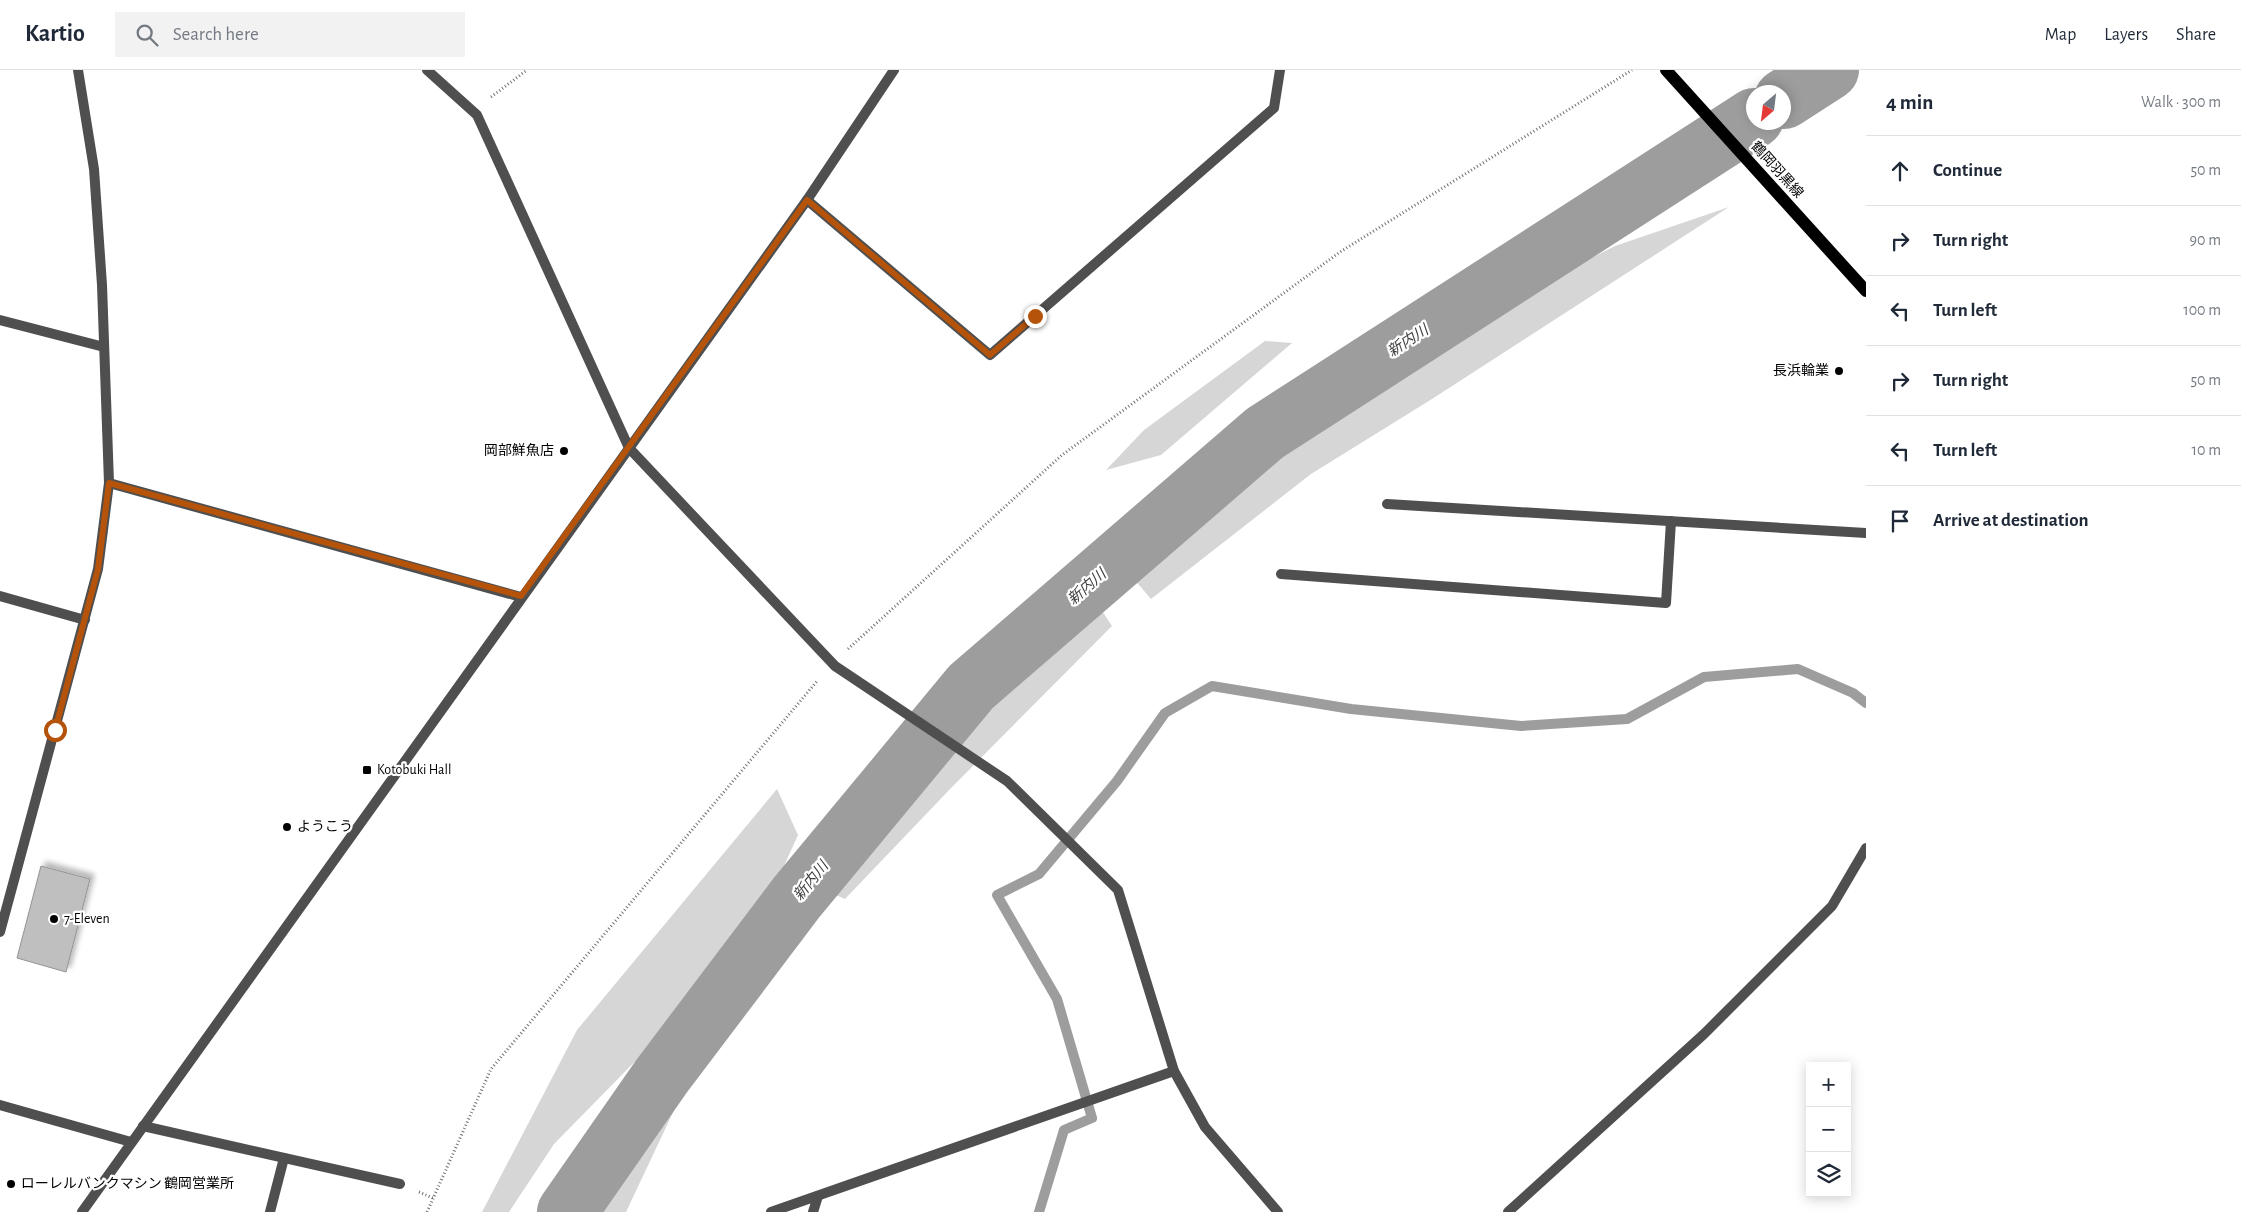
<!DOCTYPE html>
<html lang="en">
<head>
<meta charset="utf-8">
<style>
  :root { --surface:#fff; --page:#f2f2f3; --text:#1f2937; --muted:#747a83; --line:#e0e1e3 }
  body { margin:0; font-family:"Alegreya Sans","Noto Sans JP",sans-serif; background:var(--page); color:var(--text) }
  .controls { position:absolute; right:15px; bottom:15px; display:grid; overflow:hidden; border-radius:0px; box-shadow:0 2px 12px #0003 }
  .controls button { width:45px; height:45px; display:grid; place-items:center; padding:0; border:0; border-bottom:1px solid var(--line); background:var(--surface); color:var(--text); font:25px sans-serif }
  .compass { position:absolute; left:1746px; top:15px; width:45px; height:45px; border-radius:50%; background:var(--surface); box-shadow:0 2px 12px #0003; rotate:208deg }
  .stop { position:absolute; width:15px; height:15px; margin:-11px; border:4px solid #b45309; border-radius:50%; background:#fff }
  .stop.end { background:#b45309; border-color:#fff; box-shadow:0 1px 5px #0008 }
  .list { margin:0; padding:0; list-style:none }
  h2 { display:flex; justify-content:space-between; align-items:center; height:65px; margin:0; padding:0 20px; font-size:21px }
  h2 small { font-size:16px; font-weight:400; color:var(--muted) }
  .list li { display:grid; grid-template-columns:32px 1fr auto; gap:15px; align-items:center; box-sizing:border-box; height:70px; padding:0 20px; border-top:1px solid var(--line) }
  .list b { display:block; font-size:19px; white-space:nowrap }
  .list em { font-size:16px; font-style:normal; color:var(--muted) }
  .icon { flex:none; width:28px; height:28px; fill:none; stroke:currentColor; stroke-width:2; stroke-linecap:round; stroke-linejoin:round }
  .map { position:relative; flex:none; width:1866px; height:1142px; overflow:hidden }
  header { display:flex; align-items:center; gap:30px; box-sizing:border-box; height:70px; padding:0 25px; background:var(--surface); border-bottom:1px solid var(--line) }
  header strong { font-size:24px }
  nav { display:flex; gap:28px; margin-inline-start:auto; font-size:18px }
  .search { width:350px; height:45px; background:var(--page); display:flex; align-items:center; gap:12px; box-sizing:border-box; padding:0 18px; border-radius:0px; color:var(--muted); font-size:19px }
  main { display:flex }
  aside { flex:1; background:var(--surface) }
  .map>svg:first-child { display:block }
</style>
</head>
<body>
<header>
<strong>Kartio</strong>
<div class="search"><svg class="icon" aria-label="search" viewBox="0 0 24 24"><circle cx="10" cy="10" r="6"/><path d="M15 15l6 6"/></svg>Search here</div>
<nav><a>Map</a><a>Layers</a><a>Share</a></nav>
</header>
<main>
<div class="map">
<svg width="1866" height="1142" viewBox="0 0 1866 1142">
  <defs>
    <filter id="shadow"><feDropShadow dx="4.5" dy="-4.5" stdDeviation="2.5" flood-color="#0004"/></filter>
  </defs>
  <rect width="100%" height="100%" fill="#fff"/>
  <g fill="#d6d6d6">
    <polygon points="1729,137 1432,329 1311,404 1151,529 1128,502 1285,365 1421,279 1516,226 1615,176"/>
    <polygon points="1265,271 1292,273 1161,385 1106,400 1144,360"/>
    <polygon points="1093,527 1112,556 952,717 845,829 824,820 867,763 1002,601"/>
    <polygon points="777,719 798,765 768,831 659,967 554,1074 509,1142 482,1142 577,960"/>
    <polygon points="685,1017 626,1142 580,1142 589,1128"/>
  </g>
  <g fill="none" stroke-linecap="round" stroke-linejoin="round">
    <polyline stroke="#9d9d9d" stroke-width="10" points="1039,1142 1064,1060 1092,1048 1057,929 997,825 1039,804 1117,711 1165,643 1212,616 1351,639 1521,656 1627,649 1704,607 1798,599 1853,623 1866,633"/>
    <g stroke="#9d9d9d" stroke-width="60">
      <polyline points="1784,29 1829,0"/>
      <polyline points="567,1142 661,1007 797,827 971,617 1265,363 1754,48"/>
    </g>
  </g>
  <polygon fill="#bfbfbf" stroke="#939393" filter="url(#shadow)" points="41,796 90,809 66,902 17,888"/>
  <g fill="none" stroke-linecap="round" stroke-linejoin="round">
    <g stroke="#717171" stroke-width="3" stroke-dasharray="1 2.5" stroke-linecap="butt">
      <polyline points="491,27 527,0"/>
      <polyline points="848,579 1062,385 1340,182 1632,0"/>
      <polyline points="419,1122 433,1128"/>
      <polyline points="427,1142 491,999 818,610"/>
    </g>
    <g stroke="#4f4f4f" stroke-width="10">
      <polyline points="427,0 477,45 629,378 835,596 1007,711 1118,820 1174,1001 1205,1057 1278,1142"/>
      <polyline points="807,130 990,285 1274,38 1280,0"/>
      <polyline points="0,250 104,277"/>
      <polyline points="109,413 521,527"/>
      <polyline points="1387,434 1866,463"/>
      <polyline points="1281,504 1666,533 1671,451"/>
      <polyline points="0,526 85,550"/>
      <polyline points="0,862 98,499 109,413 102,215 94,99 78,0"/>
      <polyline points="143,1056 400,1114"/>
      <polyline points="270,1142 284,1088"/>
      <polyline points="771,1142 1174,1001"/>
      <polyline points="813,1142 818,1126"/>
      <polyline points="1508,1142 1704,964 1832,836 1866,778"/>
    </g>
    <g stroke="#4f4f4f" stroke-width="10">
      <polyline points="0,1035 131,1072"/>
      <polyline points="82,1142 807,130 894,0"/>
    </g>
    <polyline stroke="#000" stroke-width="12" points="1666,0 1866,221"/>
  </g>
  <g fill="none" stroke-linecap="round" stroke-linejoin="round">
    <polyline stroke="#b45309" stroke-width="6" points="55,660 98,499 109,413 521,526 807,130 990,285 1035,246"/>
  </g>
  <g fill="#000" stroke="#fff" stroke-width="2">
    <circle cx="1839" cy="301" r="5"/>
    <circle cx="564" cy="381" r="5"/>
    <rect x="362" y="695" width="10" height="10" rx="2.5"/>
    <circle cx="287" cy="757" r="5"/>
    <circle cx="54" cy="849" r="5"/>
    <circle cx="11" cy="1114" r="5"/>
  </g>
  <g text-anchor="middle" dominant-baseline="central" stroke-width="4.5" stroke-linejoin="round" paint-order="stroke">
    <g font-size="14" fill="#000" stroke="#fff">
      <text transform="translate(1777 100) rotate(48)">鶴岡羽黒線</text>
    </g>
    <g font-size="14" fill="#000" stroke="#fff" text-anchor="start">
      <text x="1829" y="301" text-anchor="end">長浜輪業</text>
      <text x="554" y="381" text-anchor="end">岡部鮮魚店</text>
      <text x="377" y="700">Kotobuki Hall</text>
      <text x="297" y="757">ようこう</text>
      <text x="64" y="849">7-Eleven</text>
      <text x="21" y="1114">ローレルバンクマシン 鶴岡営業所</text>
    </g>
    <g font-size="15" font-style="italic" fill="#3e3e3e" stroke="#fff">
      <text transform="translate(1408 271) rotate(-33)">新内川</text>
      <text transform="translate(1087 517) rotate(-41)">新内川</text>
      <text transform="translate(811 811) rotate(-51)">新内川</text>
    </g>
  </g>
</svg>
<div class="controls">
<button>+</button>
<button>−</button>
<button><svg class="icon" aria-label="layers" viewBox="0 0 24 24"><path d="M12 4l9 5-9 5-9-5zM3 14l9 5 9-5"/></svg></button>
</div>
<svg class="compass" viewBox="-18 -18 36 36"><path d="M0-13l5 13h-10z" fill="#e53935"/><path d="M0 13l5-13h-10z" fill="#747a83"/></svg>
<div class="stop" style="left:55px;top:660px"></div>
<div class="stop end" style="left:1035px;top:246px"></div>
</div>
<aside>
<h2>4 min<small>Walk · 300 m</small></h2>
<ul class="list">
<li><svg class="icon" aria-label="ahead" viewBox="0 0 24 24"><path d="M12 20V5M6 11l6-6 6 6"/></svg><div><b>Continue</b></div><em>50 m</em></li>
<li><svg class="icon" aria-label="right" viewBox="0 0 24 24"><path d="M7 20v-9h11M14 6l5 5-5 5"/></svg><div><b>Turn right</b></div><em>90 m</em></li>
<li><svg class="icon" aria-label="left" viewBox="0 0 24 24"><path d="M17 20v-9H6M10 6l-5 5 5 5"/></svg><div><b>Turn left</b></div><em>100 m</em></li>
<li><svg class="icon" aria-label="right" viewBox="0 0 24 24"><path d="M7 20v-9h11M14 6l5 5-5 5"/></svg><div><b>Turn right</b></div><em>50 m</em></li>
<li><svg class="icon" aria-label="left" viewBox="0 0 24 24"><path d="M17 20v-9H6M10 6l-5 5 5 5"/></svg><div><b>Turn left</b></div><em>10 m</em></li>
<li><svg class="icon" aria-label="arrive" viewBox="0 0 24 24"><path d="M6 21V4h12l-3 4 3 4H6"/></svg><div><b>Arrive at destination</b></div></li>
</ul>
</aside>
</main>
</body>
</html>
